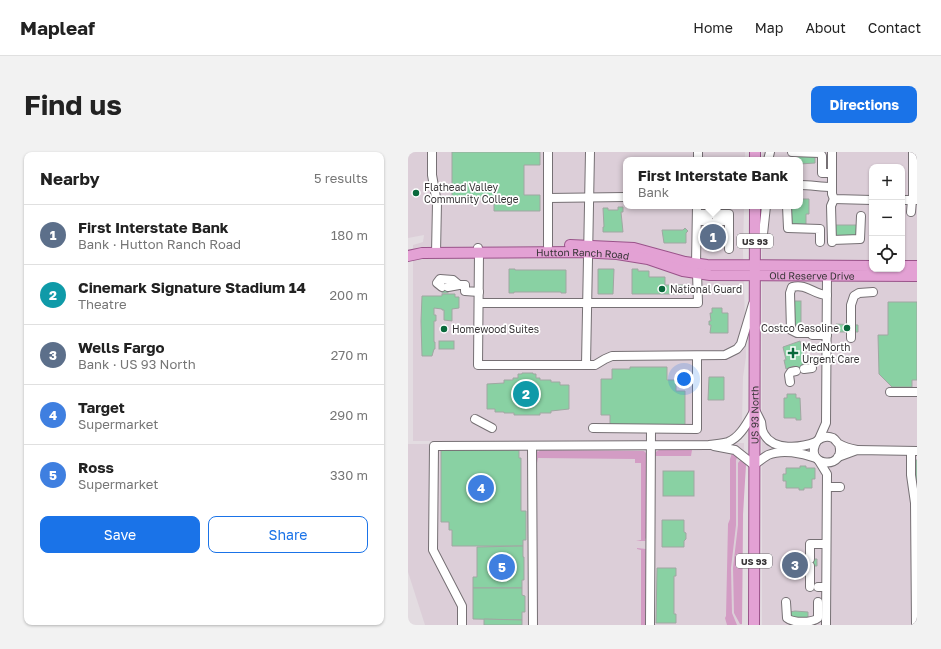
<!DOCTYPE html>
<html lang="en">
<head>
<meta charset="utf-8">
<style>
  :root { --surface:#fff; --page:#f2f2f2; --text:#222; --muted:#767676; --line:#e0e0e0; --accent:#1a73e8 }
  body { margin:0; font-family:"Golos Text",sans-serif; background:var(--page); color:var(--text) }
  .controls { position:absolute; right:12px; top:12px; display:grid; overflow:hidden; border-radius:8px; box-shadow:0 1px 3px #0004 }
  .controls button { width:36px; height:36px; display:grid; place-items:center; padding:0; border:0; border-bottom:1px solid var(--line); background:var(--surface); color:var(--text); font:20px sans-serif }
  .you { position:absolute; left:276px; top:227px; width:14px; height:14px; margin:-10px; border:3px solid #fff; border-radius:50%; background:#1a73e8; box-shadow:0 0 0 6px #1a73e833 }
  .badge { display:grid; place-items:center; width:26px; height:26px; border-radius:50%; background:var(--accent); color:#fff; font-size:13px; font-weight:700 }
  .pin { position:absolute; translate:-50% -50%; border:2px solid #fff; box-shadow:0 1px 4px #0006 }
  .popup { position:absolute; left:215px; top:5px; width:180px; height:52px; box-sizing:border-box; display:grid; place-content:center; border-radius:8px; background:var(--surface); filter:drop-shadow(0 1px 3px #0005); font-size:13px; white-space:nowrap; color:var(--muted) }
  .popup b { font-size:15px; color:var(--text) }
  .popup::after { content:''; position:absolute; left:50%; top:100%; margin-left:-8px; border:8px solid transparent; border-top-color:var(--surface) }
  .list { margin:0; padding:0; list-style:none }
  h2 { display:flex; justify-content:space-between; align-items:center; height:52px; margin:0; padding:0 16px; font-size:17px }
  h2 small { font-size:13px; font-weight:400; color:var(--muted) }
  .list li { display:grid; grid-template-columns:26px 1fr auto; gap:12px; align-items:center; box-sizing:border-box; height:60px; padding:0 16px; border-top:1px solid var(--line) }
  .list b { display:block; font-size:15px; white-space:nowrap }
  .list p { margin:0; font-size:13px; white-space:nowrap; color:var(--muted) }
  .list em { font-size:13px; font-style:normal; color:var(--muted) }
  .actions { display:flex; gap:8px; padding:12px 16px }
  .actions a { flex:1; padding:9px 0; border:1px solid var(--accent); border-radius:8px; text-align:center; font-size:14px; color:var(--accent) }
  .actions .main { background:var(--accent); color:#fff }
  .icon { flex:none; width:22px; height:22px; fill:none; stroke:currentColor; stroke-width:2; stroke-linecap:round; stroke-linejoin:round }
  .map { position:relative; flex:none; width:509px; height:473px; overflow:hidden; border-radius:8px }
  header { display:flex; align-items:center; gap:24px; box-sizing:border-box; height:56px; padding:0 20px; background:var(--surface); border-bottom:1px solid var(--line) }
  header strong { font-size:19px }
  nav { display:flex; gap:22px; margin-inline-start:auto; font-size:14px }
  .intro { display:flex; align-items:center; justify-content:space-between; box-sizing:border-box; height:96px; padding:0 24px }
  h1 { margin:0; font-size:28px }
  .button { padding:10px 18px; border-radius:8px; background:var(--accent); color:#fff; font-size:14px; font-weight:700 }
  main { display:flex; gap:24px; padding:0 24px }
  aside { flex:1; background:var(--surface); border-radius:8px; box-shadow:0 1px 3px #0004 }
  .map>svg:first-child { display:block }
</style>
</head>
<body>
<header>
<strong>Mapleaf</strong>
<nav><a>Home</a><a>Map</a><a>About</a><a>Contact</a></nav>
</header>
<div class="intro"><h1>Find us</h1><a class="button">Directions</a></div>
<main>
<aside>
<h2>Nearby<small>5 results</small></h2>
<ul class="list">
<li><span class="badge" style="background:#5c6f8a">1</span><div><b>First Interstate Bank</b><p>Bank · Hutton Ranch Road</p></div><em>180 m</em></li>
<li><span class="badge" style="background:#0f9aa8">2</span><div><b>Cinemark Signature Stadium 14</b><p>Theatre</p></div><em>200 m</em></li>
<li><span class="badge" style="background:#5c6f8a">3</span><div><b>Wells Fargo</b><p>Bank · US 93 North</p></div><em>270 m</em></li>
<li><span class="badge" style="background:#3f7fe0">4</span><div><b>Target</b><p>Supermarket</p></div><em>290 m</em></li>
<li><span class="badge" style="background:#3f7fe0">5</span><div><b>Ross</b><p>Supermarket</p></div><em>330 m</em></li>
</ul>
<div class="actions"><a class="main">Save</a><a>Share</a></div>
</aside>
<div class="map">
<svg width="509" height="473" viewBox="0 0 509 473">
  <rect width="100%" height="100%" fill="#e3dce1"/>
  <g fill="#dcced8" fill-rule="evenodd">
    <polygon points="0,0 337,0 337,8 218,8 218,54 336,54 335,99 338,205 335,225 334,271 329,280 318,287 304,289 5,289 5,93 15,90 16,83 0,86"/>
    <path d="M354 0H509V473H354V54H392V8H354ZM464 15H494V117H464Z"/>
    <polygon points="336,291 334,473 17,473 0,420 0,292"/>
  </g>
  <g fill="#d39cc4">
    <polygon points="129,298 130,300 132,298 236,299 238,301 238,386 237,388 238,389 228,389 233,388 233,311 227,311 227,307 130,306 129,311"/>
    <polygon points="251,298 284,298 283,304 246,304 246,301"/>
    <polygon points="324,301 330,304 328,308 328,373 323,416 324,461 329,473 319,473 317,466 318,464 320,372 322,367 322,307"/>
    <polygon points="334,306 337,308 338,313 335,362 334,472 332,472 326,461 325,416 330,373 330,311"/>
    <polygon points="229,396 238,397 238,473 233,473 233,398 229,397"/>
  </g>
  <g fill="#89d1a3" stroke="#a0a7a2">
    <polygon points="44,0 132,0 132,13 116,13 116,43 132,43 132,59 86,59 86,46 44,46"/>
    <polygon points="390,2 407,2 407,11 392,12 392,8 389,8"/>
    <polygon points="392,47 401,47 401,62 398,62 398,75 382,74 382,54 392,54"/>
    <polygon points="210,55 215,55 215,60 213,60 215,80 195,80 195,75 196,75 195,56 200,56 200,58 210,58"/>
    <polygon points="301,63 308,63 308,75 315,75 315,79 317,81 317,95 297,95 297,75 301,75"/>
    <rect x="427" y="73" width="23" height="12"/>
    <polygon points="277,76 280,79 278,81 278,91 256,91 254,78 275,78"/>
    <polygon points="101,117 107,117 107,118 158,118 158,141 153,141 153,140 106,140 106,141 101,141"/>
    <polygon points="190,117 206,117 205,142 190,142"/>
    <polygon points="224,117 230,117 230,119 241,119 241,125 257,125 257,133 278,133 278,142 224,142"/>
    <rect x="34" y="131" width="6" height="10"/>
    <polygon points="34,142 47,142 47,145 51,145 51,156 44,157 44,169 36,168 36,158 34,158 34,157 26,156 26,163 28,163 28,169 26,169 26,190 27,190 27,197 26,197 24,204 14,204 13,169 14,144 34,144"/>
    <rect x="383" y="149" width="10" height="24"/>
    <polygon points="480,150 509,150 509,228 504,228 504,235 484,235 471,222 470,183 480,183"/>
    <polygon points="304,156 314,156 314,161 320,161 320,181 302,181 303,173 301,173 301,169 303,169 302,161 304,161"/>
    <polygon points="428,172 450,173 450,180 428,180"/>
    <rect x="31" y="189" width="15" height="8"/>
    <polygon points="392,189 398,212 395,213 396,219 388,221 386,214 378,217 376,208 378,208 375,195"/>
    <polygon points="222,215 259,215 259,228 268,228 268,239 277,239 277,274 202,275 202,263 193,263 193,227 204,227 204,217 222,217"/>
    <polygon points="114,221 125,221 125,222 128,222 128,226 132,226 132,228 143,228 143,230 152,230 152,233 161,233 161,257 143,259 143,261 132,261 132,263 106,263 106,261 96,261 96,260 87,260 87,257 79,257 79,232 96,231 96,228 105,228 105,226 110,226 110,222 114,222"/>
    <polygon points="301,225 316,225 316,248 300,248"/>
    <polygon points="379,242 388,242 388,246 392,246 393,268 388,268 388,266 376,266 376,246 379,246"/>
    <polygon points="33,298 111,298 111,306 113,306 113,359 118,359 118,388 115,388 115,394 44,394 44,378 41,378 41,370 33,370"/>
    <rect x="506" y="308" width="3" height="20"/>
    <polygon points="392,314 398,314 398,316 407,316 407,327 404,327 404,336 396,336 396,338 391,338 391,336 378,336 378,329 375,329 375,322 378,322 378,316 392,316"/>
    <rect x="255" y="319" width="31" height="25"/>
    <polygon points="254,368 276,368 276,380 278,381 278,387 276,389 276,395 254,395"/>
    <polygon points="115,394 115,405 116,405 116,428 114,428 114,436 65,436 65,425 69,425 69,395"/>
    <polygon points="382,400 388,400 388,402 396,402 396,407 409,407 409,414 396,414 396,425 379,425 379,402 382,402"/>
    <polygon points="249,416 268,416 268,424 266,424 266,462 268,462 268,471 248,471"/>
    <polygon points="65,436 114,436 114,443 117,444 117,460 114,460 114,468 65,467"/>
    <polygon points="387,459 400,460 400,466 382,466 382,460"/>
    <polygon points="76,467 114,468 114,473 76,473"/>
  </g>
  <g fill="none" stroke-linecap="round" stroke-linejoin="round">
    <g stroke="#767074" stroke-width="10">
      <g id="minor">
        <polyline points="24,0 24,23 29,51 28,101"/>
        <polyline points="140,0 140,94"/>
        <polyline points="384,0 412,1 414,4 414,21 424,21"/>
        <polyline points="424,0 424,42 426,47 464,48"/>
        <polyline points="290,8 290,0"/>
        <polyline points="360,8 362,0"/>
        <path d="M392 33C403 33 413 35 424 35"/>
        <polyline points="140,46 218,45"/>
        <polyline points="494,48 509,48"/>
        <polyline points="505,48 505,0"/>
        <polyline points="379,54 380,76 412,77 412,90"/>
        <polyline points="503,60 504,48"/>
        <polyline points="289,62 321,62 321,97"/>
        <polyline points="289,69 301,69"/>
        <polyline points="308,69 320,69"/>
        <polyline points="424,88 452,87 453,64"/>
        <polyline points="424,90 423,54 426,47"/>
        <polyline points="347,94 355,82 358,54"/>
        <polyline points="70,96 71,101 70,213 187,213 197,207 204,204 317,203 329,197 333,192 345,152"/>
        <polyline points="288,112 289,54"/>
        <polyline points="34,135 29,131 32,127 45,128 51,133 57,133 57,139 71,140"/>
        <polyline points="40,135 51,133"/>
        <polyline points="71,151 290,151 289,121"/>
        <path d="M419 183H404L403 181H389L383 178 382 141 384 135C399 131 406 143 419 143"/>
        <polyline points="443,186 443,153 446,144 451,141 465,140"/>
        <polyline points="178,213 182,0"/>
        <polyline points="396,217 404,216"/>
        <polyline points="382,230 381,223 383,220 388,219"/>
        <polyline points="482,240 509,240"/>
        <path d="M347 258C349 262 351 266 353 270 354 274 353 278 356 282 365 299 393 296 408 290"/>
        <polyline points="67,267 84,276"/>
        <polyline points="185,276 289,277 289,204"/>
        <polyline points="411,287 418,271 419,124"/>
        <path d="M431 292C439 318 398 315 407 293 409 286 418 283 425 286 428 288 429 291 431 292 436 295 444 297 449 298"/>
        <polyline points="124,294 125,473"/>
        <path d="M306 294 327 298 346 313C351 309 355 306 360 303 374 297 394 301 408 306"/>
        <polyline points="503,299 503,323 507,351 508,473"/>
        <polyline points="430,305 449,298 509,299"/>
        <polyline points="411,309 419,322 418,473"/>
        <polyline points="419,335 432,335"/>
        <polyline points="402,407 402,392 418,392"/>
        <polyline points="402,414 402,435"/>
        <polyline points="410,435 418,435"/>
        <path d="M378 450 379 466C385 471 404 471 410 466V450"/>
        <path d="M54 473V454L25 398 26 294 301 293C307 292 314 292 320 290 333 285 340 269 347 258"/>
        <polyline points="242,473 243,277"/>
      </g>
    </g>
    <g stroke="#9a538a" stroke-width="12">
      <g id="major">
        <polyline points="347,0 347,8"/>
        <polyline points="162,93 226,96 277,110 299,113 464,114"/>
        <path id="s1" d="M0 104 14 101 171 100 209 102 240 107 275 119 302 123 509 124"/>
        <polyline points="494,114 509,114"/>
        <path id="s2" d="M346 473 347 54"/>
      </g>
    </g>
    <use href="#minor" stroke="#fff" stroke-width="8"/>
    <use href="#major" stroke="#e3a1d4" stroke-width="10"/>
  </g>
  <g fill="#0a693c" stroke="#fff" stroke-width="1.5">
    <circle cx="8" cy="41" r="4"/>
    <circle cx="254" cy="137" r="4"/>
    <circle cx="439" cy="176" r="4"/>
    <circle cx="36" cy="177" r="4"/>
    <path d="M383 195h4v4h4v4h-4v4h-4v-4h-4v-4h4z"/>
  </g>
  <g text-anchor="middle" dominant-baseline="central" stroke-width="3.5" stroke-linejoin="round" paint-order="stroke">
    <g fill="#fff" stroke="#737172" stroke-width="1">
      <rect x="329" y="82" width="36" height="14" rx="3"/>
      <rect x="328" y="402" width="36" height="14" rx="3"/>
    </g>
    <g font-size="9" font-weight="bold" fill="#373436">
      <text x="347" y="89">US 93</text>
      <text x="346" y="409">US 93</text>
    </g>
    <g font-size="10" fill="#373436" stroke="#fff" text-anchor="start">
      <text x="16" y="35">Flathead Valley<tspan x="16" dy="12">Community College</tspan></text>
      <text x="262" y="137">National Guard</text>
      <text x="431" y="176" text-anchor="end">Costco Gasoline</text>
      <text x="44" y="177">Homewood Suites</text>
      <text x="394" y="195">MedNorth<tspan x="394" dy="12">Urgent Care</tspan></text>
    </g>
    <g font-size="10" fill="#373436" stroke="#fff">
      <text stroke="none"><textPath href="#s1" startOffset="175">Hutton Ranch Road</textPath></text>
      <text stroke="none"><textPath href="#s1" startOffset="407">Old Reserve Drive</textPath></text>
      <text stroke="none"><textPath href="#s2" startOffset="210">US 93 North</textPath></text>
    </g>
  </g>
</svg>
<div class="controls">
<button>+</button>
<button>−</button>
<button><svg class="icon" aria-label="locate" viewBox="0 0 24 24"><circle cx="12" cy="12" r="6"/><path d="M12 2v4M12 18v4M2 12h4M18 12h4"/></svg></button>
</div>
<div class="you"></div>
<div class="pin badge" style="left:305px;top:85px;background:#5c6f8a">1</div>
<div class="popup"><b>First Interstate Bank</b>Bank</div>
<div class="pin badge" style="left:118px;top:242px;background:#0f9aa8">2</div>
<div class="pin badge" style="left:387px;top:413px;background:#5c6f8a">3</div>
<div class="pin badge" style="left:73px;top:336px;background:#3f7fe0">4</div>
<div class="pin badge" style="left:94px;top:415px;background:#3f7fe0">5</div>
</div>
</main>
</body>
</html>
